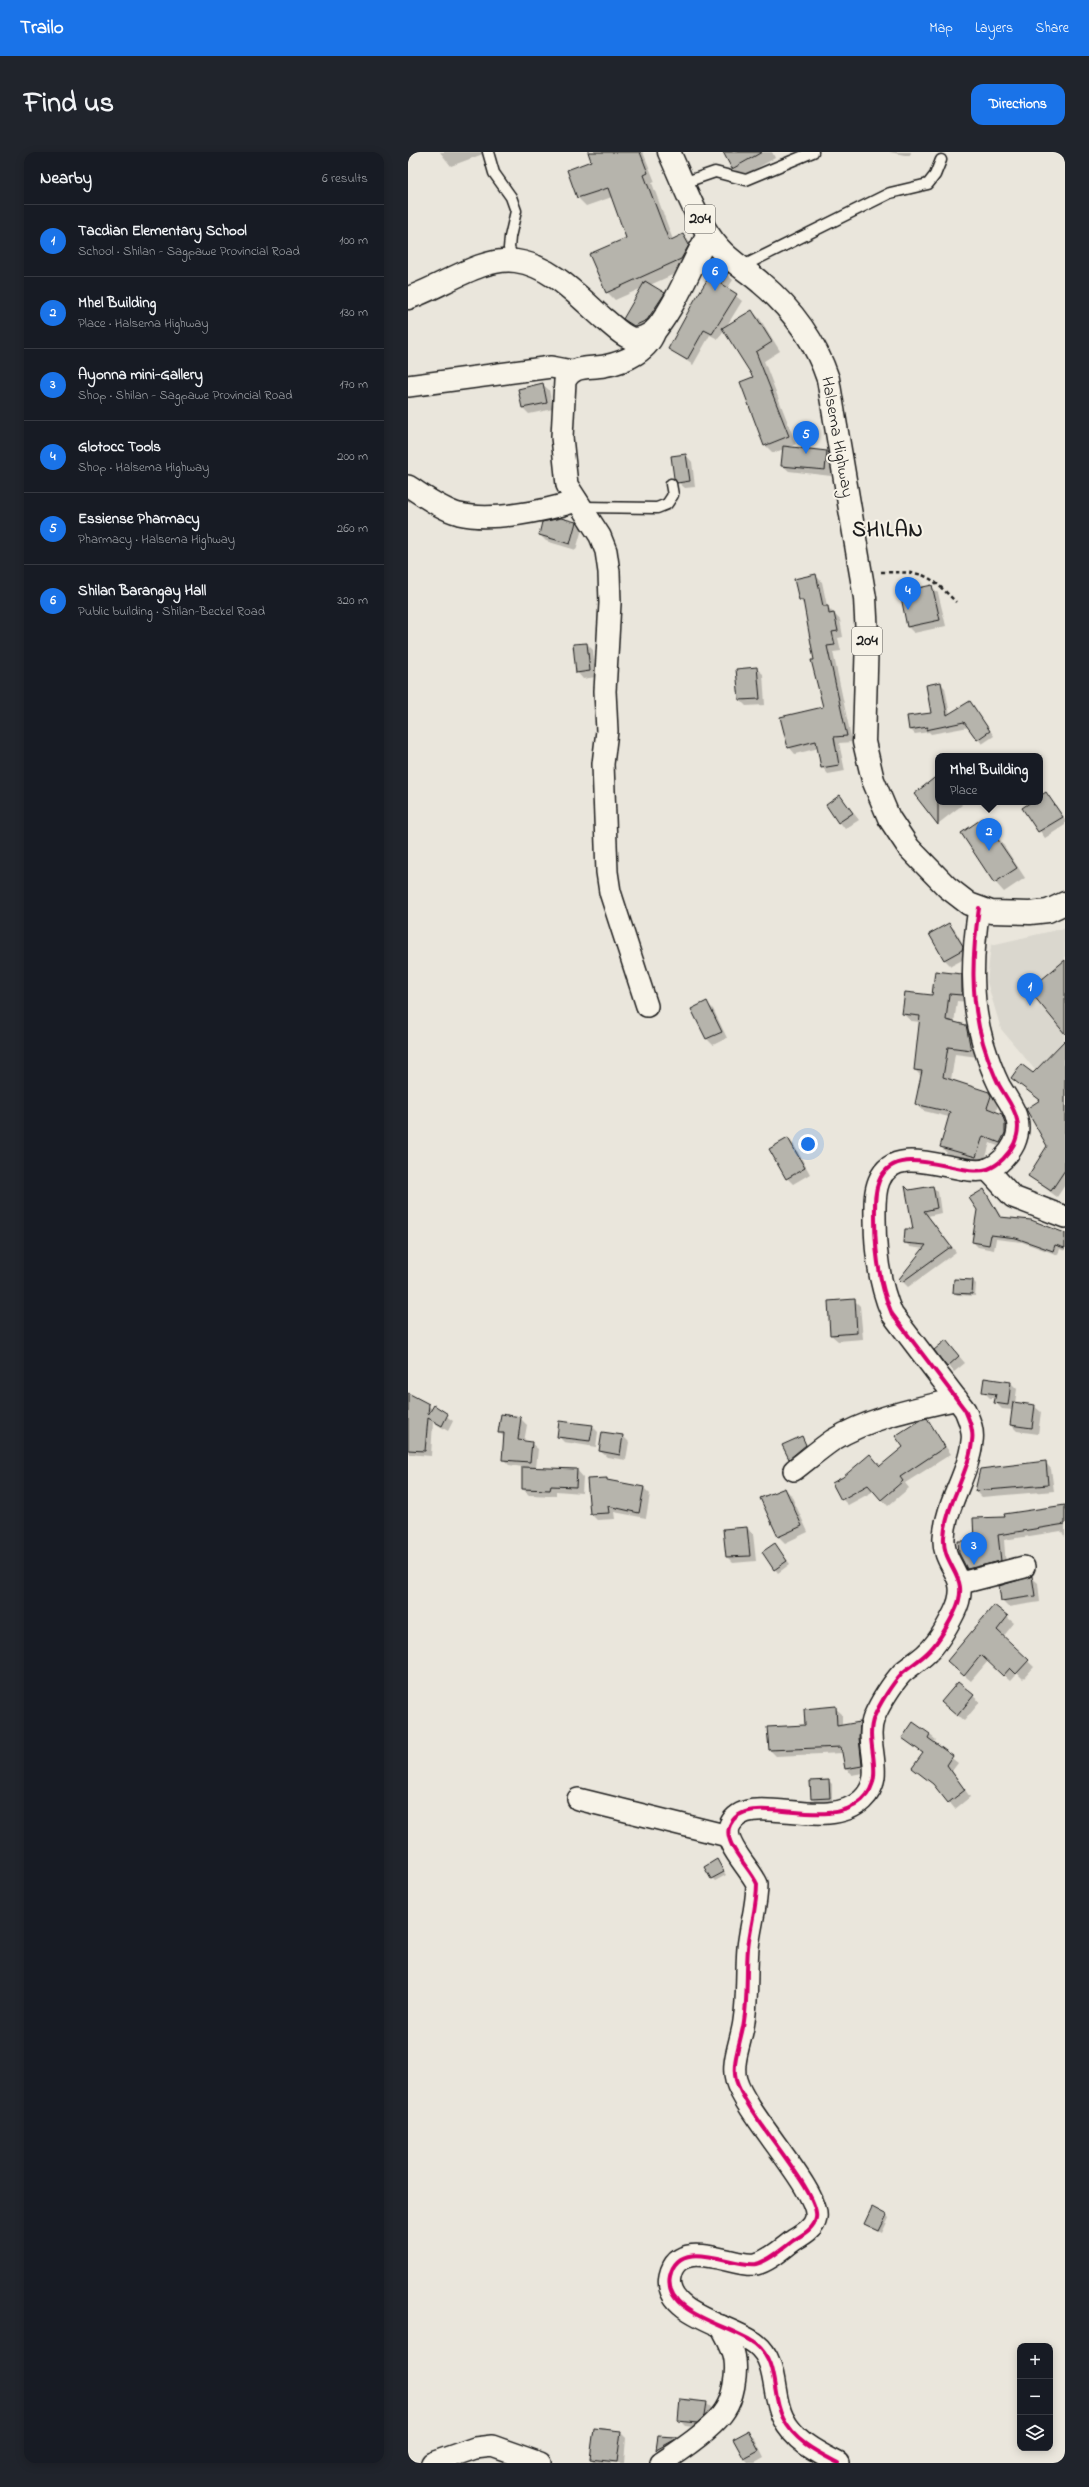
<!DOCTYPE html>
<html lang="en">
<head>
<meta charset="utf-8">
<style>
  :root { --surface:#171b24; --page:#20242c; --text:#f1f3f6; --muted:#9ea1a6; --line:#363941; --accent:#1a73e8 }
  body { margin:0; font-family:"Indie Flower",sans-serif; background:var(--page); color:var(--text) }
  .controls { position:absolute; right:12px; bottom:12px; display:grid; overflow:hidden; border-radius:8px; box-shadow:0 2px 10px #0003 }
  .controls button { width:36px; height:36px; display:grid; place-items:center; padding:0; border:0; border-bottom:1px solid var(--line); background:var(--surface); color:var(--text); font:20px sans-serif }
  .you { position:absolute; left:400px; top:992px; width:14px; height:14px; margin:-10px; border:3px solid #fff; border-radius:50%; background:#1a73e8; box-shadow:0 0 0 6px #1a73e833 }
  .badge { display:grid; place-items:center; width:26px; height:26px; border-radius:50%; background:var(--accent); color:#fff; font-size:13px; font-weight:700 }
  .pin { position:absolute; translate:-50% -33px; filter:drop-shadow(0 1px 2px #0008) }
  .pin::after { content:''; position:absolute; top:21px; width:14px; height:12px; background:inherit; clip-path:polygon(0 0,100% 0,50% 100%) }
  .popup { position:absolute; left:527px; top:601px; width:108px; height:52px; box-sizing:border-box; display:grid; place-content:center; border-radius:8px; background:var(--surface); filter:drop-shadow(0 1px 3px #0005); font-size:13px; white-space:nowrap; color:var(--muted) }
  .popup b { font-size:15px; color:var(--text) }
  .popup::after { content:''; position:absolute; left:50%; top:100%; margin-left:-8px; border:8px solid transparent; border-top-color:var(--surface) }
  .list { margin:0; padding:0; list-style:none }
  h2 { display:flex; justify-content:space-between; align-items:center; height:52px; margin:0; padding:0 16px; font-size:17px }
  h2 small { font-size:13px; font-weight:400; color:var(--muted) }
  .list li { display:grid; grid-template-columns:26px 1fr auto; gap:12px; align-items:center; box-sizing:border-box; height:72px; padding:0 16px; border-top:1px solid var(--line) }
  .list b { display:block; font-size:15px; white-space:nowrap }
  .list p { margin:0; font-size:13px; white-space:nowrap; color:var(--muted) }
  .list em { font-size:13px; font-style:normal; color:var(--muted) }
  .icon { flex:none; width:22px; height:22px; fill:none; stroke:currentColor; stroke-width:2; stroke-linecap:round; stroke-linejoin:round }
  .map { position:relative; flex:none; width:657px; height:2311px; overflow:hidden; border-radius:12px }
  header { display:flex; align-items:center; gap:24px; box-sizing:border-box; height:56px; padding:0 20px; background:var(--accent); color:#fff }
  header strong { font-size:19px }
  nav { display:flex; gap:22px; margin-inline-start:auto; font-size:14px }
  .intro { display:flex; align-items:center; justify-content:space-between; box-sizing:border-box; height:96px; padding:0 24px }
  h1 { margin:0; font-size:28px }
  .button { padding:10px 18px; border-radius:12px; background:var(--accent); color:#fff; font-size:14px; font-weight:700 }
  main { display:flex; gap:24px; padding:0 24px }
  aside { flex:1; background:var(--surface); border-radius:12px; box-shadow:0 2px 10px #0003 }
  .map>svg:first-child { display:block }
</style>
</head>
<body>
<header>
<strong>Trailo</strong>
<nav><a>Map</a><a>Layers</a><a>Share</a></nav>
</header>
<div class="intro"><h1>Find us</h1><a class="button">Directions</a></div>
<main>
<aside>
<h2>Nearby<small>6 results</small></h2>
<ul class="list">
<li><span class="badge">1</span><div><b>Tacdian Elementary School</b><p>School · Shilan - Sagpawe Provincial Road</p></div><em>100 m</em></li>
<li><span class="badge">2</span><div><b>Mhel Building</b><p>Place · Halsema Highway</p></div><em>130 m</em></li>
<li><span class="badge">3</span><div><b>Ayonna mini-Gallery</b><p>Shop · Shilan - Sagpawe Provincial Road</p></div><em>170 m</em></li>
<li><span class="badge">4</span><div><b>Glotocc Tools</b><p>Shop · Halsema Highway</p></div><em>200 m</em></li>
<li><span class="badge">5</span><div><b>Essiense Pharmacy</b><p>Pharmacy · Halsema Highway</p></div><em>260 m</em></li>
<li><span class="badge">6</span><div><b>Shilan Barangay Hall</b><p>Public building · Shilan-Beckel Road</p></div><em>320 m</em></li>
</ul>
</aside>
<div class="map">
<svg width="657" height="2311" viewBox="0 0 657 2311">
  <rect width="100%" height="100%" fill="#eae6dc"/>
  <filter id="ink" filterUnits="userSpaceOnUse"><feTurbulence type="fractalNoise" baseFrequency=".025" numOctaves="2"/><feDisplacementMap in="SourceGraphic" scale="8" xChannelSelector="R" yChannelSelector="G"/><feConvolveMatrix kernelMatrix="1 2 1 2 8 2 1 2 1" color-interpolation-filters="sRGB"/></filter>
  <g filter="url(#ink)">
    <polygon fill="#dad7ce" points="657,776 657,949 643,937 593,877 579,830 583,793"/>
    <g fill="#0003">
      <polygon points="32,0 74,0 75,2 43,14"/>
      <polygon points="181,0 235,0 247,30 244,31 265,88 275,83 283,91 288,102 282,115 242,133 262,148 233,180 216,167 234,136 207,148 199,140 220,87 204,45 178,54 170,46 160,18 184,10"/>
      <polygon points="316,0 364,0 367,6 333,25 325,16"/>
      <polygon points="481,0 503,0 502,4"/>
      <polygon points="319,122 325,128 319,137 334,149 318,175 344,159 352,167 372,199 356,209 388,292 380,296 419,300 425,306 423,324 381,319 374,313 376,297 365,301 357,293 346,226 316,178 310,187 302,183 285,213 261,197"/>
      <polygon points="134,232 141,238 145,257 121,262 115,256"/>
      <polygon points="278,303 284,310 287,335 277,336 270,330"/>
      <polygon points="168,371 174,377 168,398 138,389 132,383"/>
      <polygon points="408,424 414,430 419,454 432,468 435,485 430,486 433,499 425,500 444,590 431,591 437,619 420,622 414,615 411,596 387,602 381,595 416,556 396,453 392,448"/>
      <polygon points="524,435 530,441 538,474 506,481 500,475"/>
      <polygon points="179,492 185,498 188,525 175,527 169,520"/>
      <polygon points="348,516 355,522 357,553 338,554 332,548"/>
      <polygon points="532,531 537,536 542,563 562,550 586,584 574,592 561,575 523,582 521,580 507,582 502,577 524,561"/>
      <polygon points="530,624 530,650 552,650 554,653 531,671 525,665"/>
      <polygon points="638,641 657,667 657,673 637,686 615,656 625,650 632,650 632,645"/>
      <polygon points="432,644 451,668 437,677 419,653"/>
      <polygon points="575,667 585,677 617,726 596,740 587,730 554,681"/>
      <polygon points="541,772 547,778 560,801 560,805 543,814 537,808 523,782"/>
      <polygon points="553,823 561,830 561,850 549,849 546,871 558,874 566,882 570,905 547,902 543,928 580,941 590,952 588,960 601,971 600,998 582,991 576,1012 540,1002 533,995 541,965 516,959 508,952 514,925 507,918 513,870 503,869 495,862 525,844"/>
      <polygon points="298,851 305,857 319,886 305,893 299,887 285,857"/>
      <polygon points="657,890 657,1004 633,949 604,926 625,923"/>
      <polygon points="380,987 386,993 402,1022 385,1032 379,1026"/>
      <polygon points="657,1017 657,1033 649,1045 621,1024"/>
      <polygon points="525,1035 530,1040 533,1061 520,1064 548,1100 500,1135 492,1127 516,1097 502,1095 497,1090 506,1078 501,1039"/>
      <polygon points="576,1038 594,1066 657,1082 657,1099 652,1097 650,1103 614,1090 588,1087 586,1098 570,1095 565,1090"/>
      <polygon points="565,1129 568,1132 567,1144 549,1143 546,1140"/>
      <polygon points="446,1148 452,1154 455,1187 430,1189 423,1183"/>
      <polygon points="544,1196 557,1211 546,1220 528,1198"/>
      <polygon points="603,1231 609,1237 607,1251 626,1254 633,1260 630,1282 609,1279 603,1273 605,1258 594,1257 587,1250 588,1246 582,1246 575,1239"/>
      <polygon points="0,1242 25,1257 26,1255 45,1269 40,1279 25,1270 23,1304 0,1302"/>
      <polygon points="112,1266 119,1273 116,1290 123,1291 130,1297 128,1316 169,1318 175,1325 174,1341 148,1339 148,1344 121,1343 115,1337 115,1315 101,1313 95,1307 96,1285 91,1280"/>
      <polygon points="518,1268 543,1302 497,1331 501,1336 480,1354 466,1339 440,1353 434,1347 496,1295"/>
      <polygon points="184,1274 190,1280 188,1295 156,1290 150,1284"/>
      <polygon points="215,1284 221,1290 218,1308 199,1305 192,1299"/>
      <polygon points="393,1285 404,1300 388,1312 382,1306"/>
      <polygon points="637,1310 643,1317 646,1339 574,1345 568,1339"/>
      <polygon points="198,1327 201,1329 236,1336 242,1342 238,1366 206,1360 207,1367 189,1368 183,1362"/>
      <polygon points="377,1337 383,1343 400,1380 377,1391 370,1384"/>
      <polygon points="657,1354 657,1385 653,1379 596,1388 598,1414 566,1423 560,1417 551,1397 551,1390 567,1390 598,1366"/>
      <polygon points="339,1376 345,1382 348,1409 325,1411 319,1405"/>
      <polygon points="369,1395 382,1412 370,1421 355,1400"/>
      <polygon points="623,1425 630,1431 632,1450 600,1455 594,1449 592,1435"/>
      <polygon points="586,1454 606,1471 595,1485 626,1515 615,1527 609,1521 602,1529 580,1509 563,1529 546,1515"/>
      <polygon points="550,1531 572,1550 556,1569 541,1556"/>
      <polygon points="427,1556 434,1562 434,1574 452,1571 458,1577 460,1620 444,1623 438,1617 435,1601 368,1604 362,1598"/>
      <polygon points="505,1571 522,1583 528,1588 525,1592 550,1611 544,1619 562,1645 547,1657 529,1635 505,1616 516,1602 495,1586"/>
      <polygon points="421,1629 424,1632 424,1649 407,1650 404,1647 403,1630"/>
      <polygon points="309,1709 318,1723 307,1729 304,1726"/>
      <polygon points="478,2063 481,2066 474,2081 457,2072"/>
      <polygon points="298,2251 305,2257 295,2276 277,2274 271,2268"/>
      <polygon points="212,2280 218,2286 216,2311 187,2311 183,2307"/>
      <polygon points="339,2280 346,2286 356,2306 347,2311 341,2311 337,2307 327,2287"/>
      <polygon points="251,2285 267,2286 270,2289 252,2301 249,2298"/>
    </g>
    <g fill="#b6b4ac" stroke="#1c1c1c">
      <polygon points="180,0 232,0 240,21 236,23 261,89 275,82 281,93 273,107 198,141 181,102 218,86 200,36 169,46 159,18 183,9"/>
      <polygon points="315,0 354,0 324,17"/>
      <polygon points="309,112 320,121 313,132 329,142 304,182 296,178 279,208 260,197 286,149"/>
      <polygon points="237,129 257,141 239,168 226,174 215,167"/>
      <polygon points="344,158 364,190 348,200 381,284 356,294 332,230 345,225 314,176"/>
      <polygon points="135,231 139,251 114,256 110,237"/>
      <polygon points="375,294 419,299 417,318 373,314"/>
      <polygon points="278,302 282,329 269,331 266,326 263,304"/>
      <polygon points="153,366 168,370 162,392 131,383 134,370"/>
      <polygon points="408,422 415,454 420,454 421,462 426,461 430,479 424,480 427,493 419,494 439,584 426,585 431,613 413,616 408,589 380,596 372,565 415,555 403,508 406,508 395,448 391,448 386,427"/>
      <polygon points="524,433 532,468 499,475 492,440"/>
      <polygon points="179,491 182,519 168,521 165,492"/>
      <polygon points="349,515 352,547 331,548 328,517"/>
      <polygon points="533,530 539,563 562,549 582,579 569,588 556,570 518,578 520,575 501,578 499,564 523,561 518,533"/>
      <polygon points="530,623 530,673 506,642"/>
      <polygon points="638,640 655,665 630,680 614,656 623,650 632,650 632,644"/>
      <polygon points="432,643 445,661 430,671 418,653"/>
      <polygon points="575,666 609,716 586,731 553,681"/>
      <polygon points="541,771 555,794 554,798 536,808 521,782"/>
      <polygon points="657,808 657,882 621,838"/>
      <polygon points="527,819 554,822 554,843 541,842 538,868 558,873 563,898 540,895 535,925 581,940 583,944 579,956 594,962 597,971 597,981 592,991 575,984 568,1005 532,995 542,960 507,952 514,919 506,918 512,864 494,862 497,840 524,843"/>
      <polygon points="299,849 314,880 298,887 283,857"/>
      <polygon points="657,888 657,1018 643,1039 620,1024 639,994 618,957 632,948 603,926 613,912 625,921"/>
      <polygon points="380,986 397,1016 378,1027 361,997"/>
      <polygon points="497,1034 501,1038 525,1034 529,1056 516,1059 544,1096 541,1096 494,1130 491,1127 518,1093 496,1091 497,1077 505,1077"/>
      <polygon points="576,1037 592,1065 623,1068 657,1081 657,1096 647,1093 645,1099 608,1086 583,1083 581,1093 564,1090 569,1058 561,1046"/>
      <polygon points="546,1127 565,1128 564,1142 545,1141"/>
      <polygon points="447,1147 449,1181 422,1183 420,1149"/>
      <polygon points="538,1188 551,1204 539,1215 526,1198"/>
      <polygon points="576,1226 603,1230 600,1253 586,1251 588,1242 574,1240"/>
      <polygon points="0,1241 21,1252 20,1263 26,1253 40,1262 34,1274 20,1266 17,1299 0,1298"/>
      <polygon points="605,1250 627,1253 624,1276 602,1273"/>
      <polygon points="93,1262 113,1265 110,1288 124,1290 122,1310 94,1308 96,1281 90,1281"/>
      <polygon points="519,1266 537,1295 492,1325 495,1329 473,1348 460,1333 433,1348 424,1331 435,1325 462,1302 472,1314 495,1295 487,1284 512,1268"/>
      <polygon points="151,1269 185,1273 182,1289 149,1285"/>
      <polygon points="194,1280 215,1283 212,1303 191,1299"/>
      <polygon points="394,1284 398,1293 381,1307 374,1293"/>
      <polygon points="638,1309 640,1333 567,1339 572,1317"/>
      <polygon points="114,1315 169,1317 168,1335 143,1334 142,1338 114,1337"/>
      <polygon points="199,1326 199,1328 236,1335 231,1361 200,1354 201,1361 182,1362 179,1327"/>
      <polygon points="377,1336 394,1374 370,1385 352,1346"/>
      <polygon points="657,1353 657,1372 590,1383 593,1409 559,1417 551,1401 550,1389 566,1389 565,1366 597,1365 596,1362"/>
      <polygon points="339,1375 342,1404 318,1405 315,1377"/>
      <polygon points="367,1391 379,1409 366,1418 354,1400"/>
      <polygon points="624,1424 627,1444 593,1449 591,1434"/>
      <polygon points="586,1453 600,1464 589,1478 621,1508 608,1522 602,1516 595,1524 573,1503 556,1524 539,1509"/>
      <polygon points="550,1530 566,1543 549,1564 533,1550"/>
      <polygon points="428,1554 429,1574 452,1570 451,1586 454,1614 437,1617 433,1595 361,1598 359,1575 397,1573 396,1557"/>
      <polygon points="505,1570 522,1582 520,1586 545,1604 539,1613 557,1638 540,1651 525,1632 504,1616 515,1601 494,1586"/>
      <polygon points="421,1628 422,1646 403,1647 402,1629"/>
      <polygon points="309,1707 316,1720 303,1727 296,1715"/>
      <polygon points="464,2055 479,2063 471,2079 456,2072"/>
      <polygon points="272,2247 299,2250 297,2263 289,2271 270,2269"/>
      <polygon points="186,2276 213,2279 209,2310 182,2307"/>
      <polygon points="340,2279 351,2299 336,2307 325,2287"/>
      <polygon points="250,2284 268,2285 268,2287 248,2298"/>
    </g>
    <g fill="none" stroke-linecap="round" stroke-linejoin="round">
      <g stroke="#1c1c1c" stroke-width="13">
        <g id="service">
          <polyline points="80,0 86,21 103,45 108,59 102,85 101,96 106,109"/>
          <polyline points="275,31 307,20 338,28 405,0"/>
          <polyline points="333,115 482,41 520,32 527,23 533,8"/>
          <polyline points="174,355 249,356 259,352 265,343 263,332"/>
        </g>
      </g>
      <g stroke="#1c1c1c" stroke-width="24">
        <g id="minor">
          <polyline points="0,234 143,215 164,219"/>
          <path d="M0 334C16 344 33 357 51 362 84 370 136 359 169 349"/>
          <path d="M239 854 202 740 199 720 195 612 199 579 197 539 202 451 201 420 198 399 192 384 159 333 154 285 157 229C166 212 180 217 196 214 218 210 242 199 248 176"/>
          <polyline points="579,1017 605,1045 657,1065"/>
          <path d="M386 1318C399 1308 412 1297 425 1288 463 1265 507 1257 549 1247"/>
          <polyline points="553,1431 616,1415"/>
          <polyline points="170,1647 320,1684"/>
          <polyline points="24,2311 67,2296 84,2294 132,2311"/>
          <path d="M253 2311C270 2300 306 2276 317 2258 325 2246 329 2223 327 2208 326 2196 318 2184 313 2174"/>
          <path d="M430 2311C409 2300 386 2289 375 2266 363 2243 371 2210 348 2192 326 2174 254 2162 262 2124 271 2083 326 2116 348 2112 361 2109 375 2096 386 2088 394 2083 406 2077 408 2066 413 2040 338 1963 328 1928 323 1910 334 1887 336 1869 340 1844 338 1820 340 1796 342 1775 349 1754 349 1732 343 1717 313 1690 322 1673 339 1636 417 1682 454 1648 480 1624 455 1592 466 1565 472 1551 484 1532 494 1521 502 1514 512 1508 519 1501 530 1491 540 1473 546 1461 565 1423 534 1417 536 1385 538 1351 561 1322 564 1289 566 1278 561 1268 557 1258L484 1162C471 1132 467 1100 467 1067 467 1055 466 1041 471 1029 488 986 553 1027 580 1017 591 1013 601 1002 606 992 609 985 611 975 609 968 607 956 597 944 591 933 585 921 579 904 575 891 562 846 564 802 571 756"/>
        </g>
      </g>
      <g stroke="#1c1c1c" stroke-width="25">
        <path id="secondary" d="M0 146C32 136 74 104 108 109 143 114 169 143 195 166 203 172 212 182 222 186 231 189 243 183 249 176 270 149 283 113 300 83"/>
      </g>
      <g stroke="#1c1c1c" stroke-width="25">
        <path id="trunk" d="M261 0C276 32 288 70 311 96 323 110 340 119 353 131 384 157 407 188 420 227L457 446 459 484 456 590 465 628 481 666 501 696 539 735 561 752 583 760 622 761 640 759 657 751"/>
      </g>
      <path stroke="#1c1c1c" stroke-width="2.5" stroke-dasharray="4 3" stroke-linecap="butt" d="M473 420C517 421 516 418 548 450"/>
      <use href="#service" stroke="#f7f3e8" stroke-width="10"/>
      <use href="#minor" stroke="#f7f3e8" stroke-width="21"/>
      <use href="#secondary" stroke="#f7f3e8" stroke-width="22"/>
      <use href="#trunk" stroke="#f7f3e8" stroke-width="22"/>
      <g stroke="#f7f3e8" stroke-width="6">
        <path id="cycleway" d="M430 2311C409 2300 386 2289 375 2266 363 2243 371 2210 348 2192 326 2174 254 2162 262 2124 271 2083 326 2116 348 2112 361 2109 375 2096 386 2088 394 2083 406 2077 408 2066 413 2040 338 1963 328 1928 323 1910 334 1887 336 1869 340 1844 338 1820 340 1796 342 1775 349 1754 349 1732 343 1717 313 1690 322 1673 339 1636 417 1682 454 1648 480 1624 455 1592 466 1565 472 1551 484 1532 494 1521 502 1514 512 1508 519 1501 530 1491 540 1473 546 1461 565 1423 534 1417 536 1385 538 1351 561 1322 564 1289 566 1278 561 1268 557 1258L484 1162C471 1132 467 1100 467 1067 467 1055 466 1041 471 1029 488 986 553 1027 580 1017 591 1013 601 1002 606 992 609 985 611 975 609 968 607 956 597 944 591 933 585 921 579 904 575 891 562 846 564 802 571 756"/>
      </g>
      <use href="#cycleway" stroke="#d6006c" stroke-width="4"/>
    </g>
  </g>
  <g text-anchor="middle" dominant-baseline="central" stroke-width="4" stroke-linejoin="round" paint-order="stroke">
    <g fill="#f7f3e8" stroke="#5e5c59" stroke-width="1">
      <rect x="277" y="53" width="30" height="28" rx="3"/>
      <rect x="444" y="475" width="30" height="28" rx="3"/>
    </g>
    <g font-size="16" font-weight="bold" fill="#1c1c1c">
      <text x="292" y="67">204</text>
      <text x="459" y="489">204</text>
    </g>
    <g font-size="17" fill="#1c1c1c" stroke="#f7f3e8">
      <text transform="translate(429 285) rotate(80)">Halsema Highway</text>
    </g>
    <g font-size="21" font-weight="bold" letter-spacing="1" fill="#1c1c1c" stroke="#f7f3e8">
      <text x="480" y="379">SHILAN</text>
    </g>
  </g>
</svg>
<div class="controls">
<button>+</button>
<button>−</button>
<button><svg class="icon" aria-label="layers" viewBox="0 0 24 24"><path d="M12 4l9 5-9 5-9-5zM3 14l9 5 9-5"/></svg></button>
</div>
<div class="you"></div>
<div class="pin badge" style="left:622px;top:854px">1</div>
<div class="pin badge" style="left:581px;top:699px">2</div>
<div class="popup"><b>Mhel Building</b>Place</div>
<div class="pin badge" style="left:566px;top:1413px">3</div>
<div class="pin badge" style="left:500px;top:458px">4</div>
<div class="pin badge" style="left:398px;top:302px">5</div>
<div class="pin badge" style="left:307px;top:139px">6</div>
</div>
</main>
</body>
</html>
